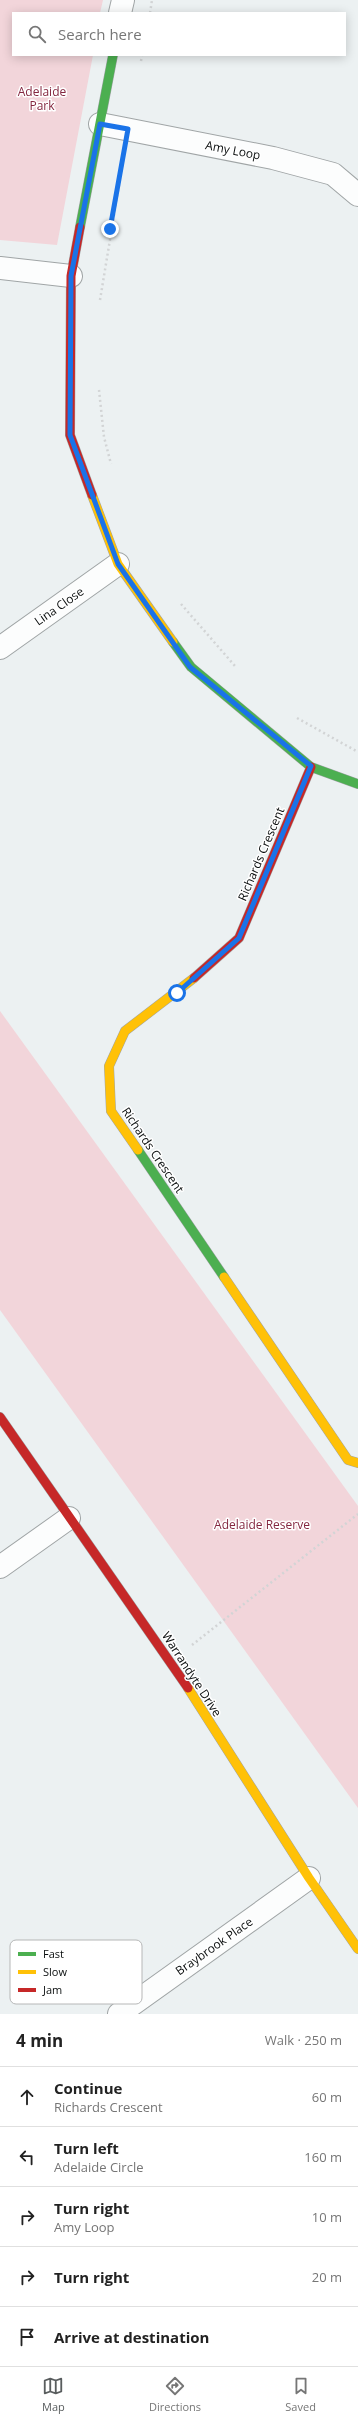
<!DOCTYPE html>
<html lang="en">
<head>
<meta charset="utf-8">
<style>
  :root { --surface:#fff; --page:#f2f2f2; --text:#222; --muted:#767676; --line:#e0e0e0; --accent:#595d5e }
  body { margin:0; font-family:"Open Sans",sans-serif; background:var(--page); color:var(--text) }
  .stop { position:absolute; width:12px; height:12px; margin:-9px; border:3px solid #1a73e8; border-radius:50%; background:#fff }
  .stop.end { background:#1a73e8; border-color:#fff; box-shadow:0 1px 4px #0008 }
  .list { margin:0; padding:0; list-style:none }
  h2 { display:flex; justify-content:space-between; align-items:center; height:52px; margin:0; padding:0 16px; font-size:17px }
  h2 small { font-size:13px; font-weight:400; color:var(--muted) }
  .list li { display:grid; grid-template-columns:26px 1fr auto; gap:12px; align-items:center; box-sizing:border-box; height:60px; padding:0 16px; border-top:1px solid var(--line) }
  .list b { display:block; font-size:15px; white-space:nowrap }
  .list p { margin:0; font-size:13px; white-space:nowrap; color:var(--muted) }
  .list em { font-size:13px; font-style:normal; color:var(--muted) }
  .icon { flex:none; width:22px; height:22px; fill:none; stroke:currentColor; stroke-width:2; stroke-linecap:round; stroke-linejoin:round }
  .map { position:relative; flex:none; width:358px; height:2014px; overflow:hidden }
  .search { position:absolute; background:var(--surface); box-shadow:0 2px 10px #0003; left:12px; right:12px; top:12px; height:44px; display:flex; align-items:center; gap:10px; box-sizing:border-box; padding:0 14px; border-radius:0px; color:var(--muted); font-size:15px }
  .sheet { height:352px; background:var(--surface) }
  nav { display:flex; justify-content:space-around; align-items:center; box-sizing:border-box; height:56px; border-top:1px solid var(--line); background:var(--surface); font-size:11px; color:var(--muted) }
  nav a { display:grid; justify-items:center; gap:2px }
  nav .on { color:var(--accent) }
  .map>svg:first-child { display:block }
</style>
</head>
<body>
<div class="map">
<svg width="358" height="2014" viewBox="0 0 358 2014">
  <rect width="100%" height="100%" fill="#ecf1f2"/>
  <g fill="#f2d5da">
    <polygon points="0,0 103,0 100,13 13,13 13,55 93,55 57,245 0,240"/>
    <polygon points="0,1011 358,1506 358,1808 0,1310"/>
  </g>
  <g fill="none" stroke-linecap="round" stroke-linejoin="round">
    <g stroke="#a0a5a6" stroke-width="24">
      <g id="street">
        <polyline points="120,13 123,0"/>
        <polyline points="100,124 273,158 333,174 358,195"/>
        <polyline points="0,268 71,276"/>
        <polyline points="0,648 118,564"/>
        <polyline points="0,1567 69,1518"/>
        <polyline points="119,2014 309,1878"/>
      </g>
    </g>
    <g stroke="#a0a5a6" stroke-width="10">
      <g id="fast">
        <polyline points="80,227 113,55"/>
        <polyline points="173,642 191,667 311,767 358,784"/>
        <polyline points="138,1150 224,1277"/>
      </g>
    </g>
    <g stroke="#a0a5a6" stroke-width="10">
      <g id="slow">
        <polyline points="92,495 118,564 173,642"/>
        <polyline points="138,1150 111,1111 109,1066 125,1031 194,978"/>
        <polyline points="224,1277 348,1460 358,1463"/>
        <polyline points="188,1688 309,1878 358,1949"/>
      </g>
    </g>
    <g stroke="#a0a5a6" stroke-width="10">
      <g id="jam">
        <polyline points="80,227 71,276 70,435 92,495"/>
        <polyline points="194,978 239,938 311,767"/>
        <polyline points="0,1417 188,1688"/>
      </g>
    </g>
    <g stroke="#d2d4d5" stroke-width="2.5" stroke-dasharray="2 3" stroke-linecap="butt">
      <polyline points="150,13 152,0"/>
      <polyline points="141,61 142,55"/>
      <polyline points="100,300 124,155"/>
      <polyline points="99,390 104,437 111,464"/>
      <polyline points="181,604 235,666"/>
      <polyline points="297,718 358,752"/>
      <polyline points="192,1645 358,1514"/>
    </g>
    <use href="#street" stroke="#fcfdfd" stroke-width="22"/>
    <use href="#fast" stroke="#4caf50" stroke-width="9"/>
    <use href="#slow" stroke="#ffc107" stroke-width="9"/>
    <use href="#jam" stroke="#c62828" stroke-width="9"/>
  </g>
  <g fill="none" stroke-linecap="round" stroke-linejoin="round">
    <polyline stroke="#1a73e8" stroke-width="5" points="110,229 128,129 100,124 71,276 70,435 118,564 190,667 311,766 239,938 177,993"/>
  </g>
  <g text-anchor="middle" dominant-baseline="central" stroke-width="3" stroke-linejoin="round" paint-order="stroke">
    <g font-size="12" fill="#842740" stroke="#fff">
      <text x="42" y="91">Adelaide<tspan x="42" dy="14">Park</tspan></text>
      <text x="262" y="1524">Adelaide Reserve</text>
    </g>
    <g font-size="12" fill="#0a0e0e" stroke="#fff">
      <text transform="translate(233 150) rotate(11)">Amy Loop</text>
      <text transform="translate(59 606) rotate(-35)">Lina Close</text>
      <text transform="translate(261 854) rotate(-67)">Richards Crescent</text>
      <text transform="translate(153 1150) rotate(56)">Richards Crescent</text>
      <text transform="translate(192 1674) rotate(57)">Warrandyte Drive</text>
      <text transform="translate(214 1946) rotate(-35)">Braybrook Place</text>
    </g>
  </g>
  <rect x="10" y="1940" width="132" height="64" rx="6" fill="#fff" stroke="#b6b7b7" stroke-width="1"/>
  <rect x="18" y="1952" width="18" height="4" fill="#4caf50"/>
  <rect x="18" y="1970" width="18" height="4" fill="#ffc107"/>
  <rect x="18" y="1988" width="18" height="4" fill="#c62828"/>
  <g font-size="11" fill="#0a0e0e">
    <text x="43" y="1958">Fast</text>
    <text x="43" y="1976">Slow</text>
    <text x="43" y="1994">Jam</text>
  </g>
</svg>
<div class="stop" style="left:177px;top:993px"></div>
<div class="stop end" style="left:110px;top:229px"></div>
<div class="search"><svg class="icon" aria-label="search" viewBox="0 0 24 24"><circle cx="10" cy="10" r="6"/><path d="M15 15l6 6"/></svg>Search here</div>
</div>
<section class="sheet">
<h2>4 min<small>Walk · 250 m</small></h2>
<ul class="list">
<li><svg class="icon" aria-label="ahead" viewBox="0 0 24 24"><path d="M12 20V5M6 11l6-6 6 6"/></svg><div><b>Continue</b><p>Richards Crescent</p></div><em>60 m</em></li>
<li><svg class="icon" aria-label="left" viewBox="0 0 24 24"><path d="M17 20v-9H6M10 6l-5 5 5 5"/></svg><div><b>Turn left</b><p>Adelaide Circle</p></div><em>160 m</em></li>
<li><svg class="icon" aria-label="right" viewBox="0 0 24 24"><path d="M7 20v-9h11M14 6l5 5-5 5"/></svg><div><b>Turn right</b><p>Amy Loop</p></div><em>10 m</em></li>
<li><svg class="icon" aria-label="right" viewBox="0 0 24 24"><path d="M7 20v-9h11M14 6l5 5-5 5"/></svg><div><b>Turn right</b></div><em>20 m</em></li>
<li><svg class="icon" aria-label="arrive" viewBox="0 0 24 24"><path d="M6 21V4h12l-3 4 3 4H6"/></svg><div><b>Arrive at destination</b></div></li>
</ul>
</section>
<nav>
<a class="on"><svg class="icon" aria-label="map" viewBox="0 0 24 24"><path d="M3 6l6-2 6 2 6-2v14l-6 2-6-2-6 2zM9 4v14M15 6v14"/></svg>Map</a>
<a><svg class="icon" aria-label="directions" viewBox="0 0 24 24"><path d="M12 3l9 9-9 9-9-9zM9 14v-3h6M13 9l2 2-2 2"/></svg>Directions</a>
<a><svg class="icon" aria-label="saved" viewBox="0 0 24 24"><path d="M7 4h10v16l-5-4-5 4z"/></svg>Saved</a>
</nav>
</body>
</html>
